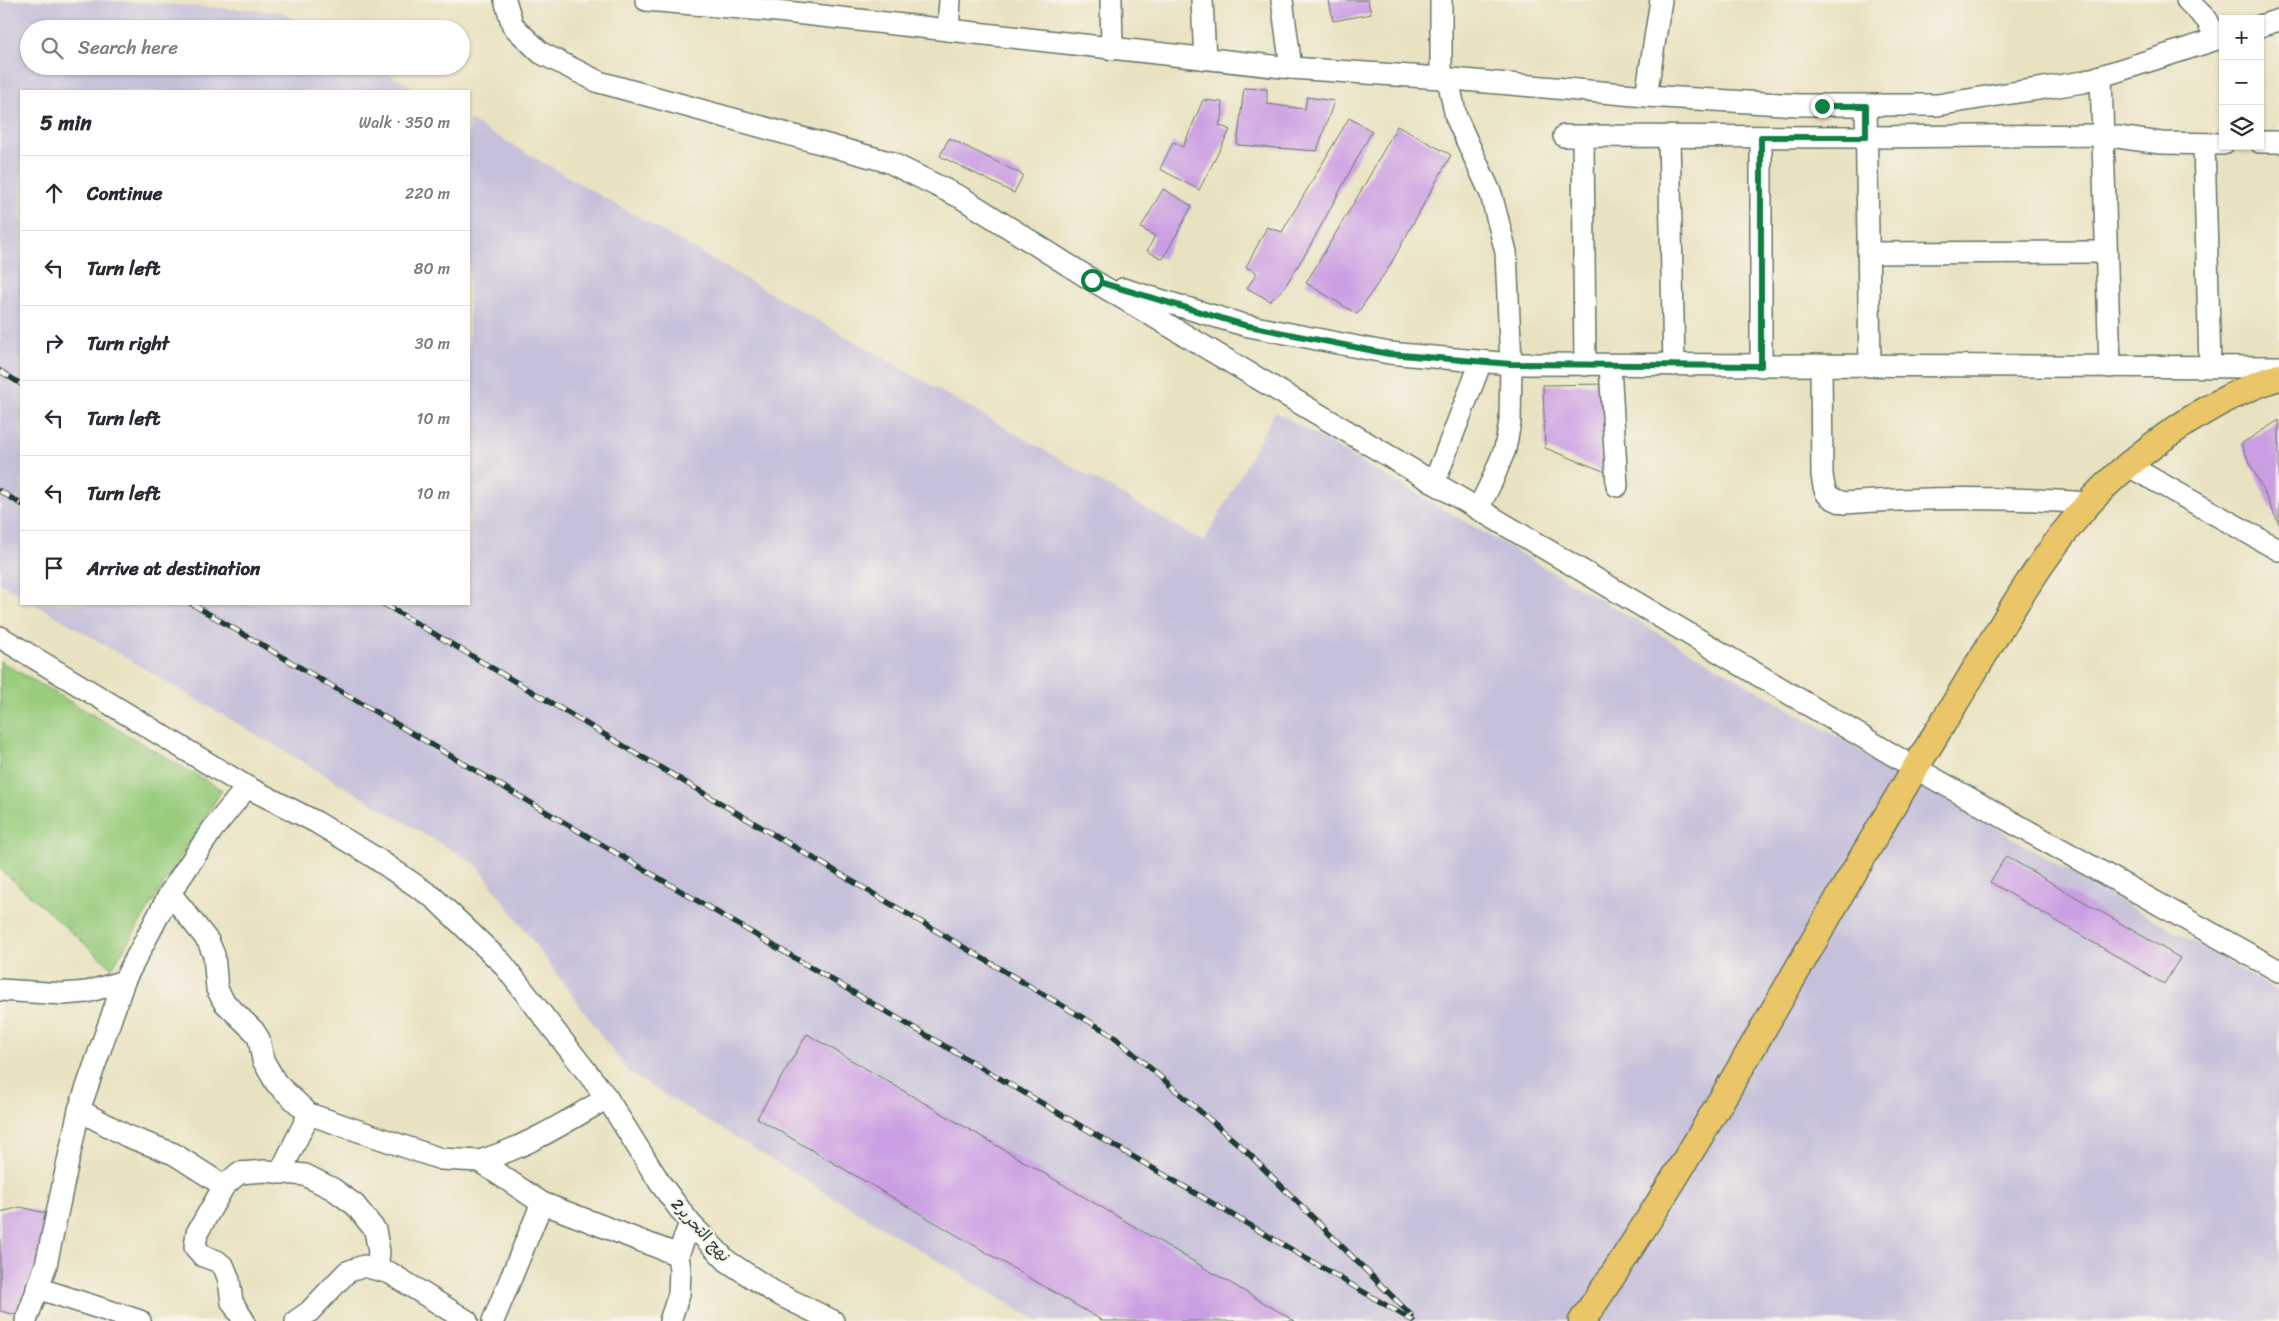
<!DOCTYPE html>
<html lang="en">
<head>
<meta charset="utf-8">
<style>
  :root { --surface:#fff; --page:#f2f2f3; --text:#2b2b33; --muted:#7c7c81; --line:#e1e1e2 }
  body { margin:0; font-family:Sriracha,"Playpen Sans Arabic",sans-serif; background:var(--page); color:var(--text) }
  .controls { position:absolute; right:15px; top:15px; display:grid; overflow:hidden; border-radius:0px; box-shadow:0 1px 4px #0004 }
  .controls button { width:45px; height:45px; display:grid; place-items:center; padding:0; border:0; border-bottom:1px solid var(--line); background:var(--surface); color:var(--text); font:25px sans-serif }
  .stop { position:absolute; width:15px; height:15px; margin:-11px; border:4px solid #0b8043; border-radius:50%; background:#fff }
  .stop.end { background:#0b8043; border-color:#fff; box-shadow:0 1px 5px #0008 }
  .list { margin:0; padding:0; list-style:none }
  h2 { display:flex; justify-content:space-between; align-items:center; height:65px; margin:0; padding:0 20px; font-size:21px }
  h2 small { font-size:16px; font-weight:400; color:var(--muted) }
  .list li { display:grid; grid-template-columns:32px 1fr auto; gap:15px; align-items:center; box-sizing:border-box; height:75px; padding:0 20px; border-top:1px solid var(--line) }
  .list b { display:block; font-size:19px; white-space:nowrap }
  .list em { font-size:16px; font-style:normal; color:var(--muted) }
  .icon { flex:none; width:28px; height:28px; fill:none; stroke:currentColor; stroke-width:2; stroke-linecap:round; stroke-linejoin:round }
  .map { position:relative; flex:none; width:2279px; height:1321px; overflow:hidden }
  .search { position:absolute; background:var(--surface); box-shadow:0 1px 4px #0004; left:20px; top:20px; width:450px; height:55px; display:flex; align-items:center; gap:12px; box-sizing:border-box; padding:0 18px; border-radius:28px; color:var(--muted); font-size:19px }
  .panel { position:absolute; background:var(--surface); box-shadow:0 1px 4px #0004; left:20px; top:90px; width:450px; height:515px; border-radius:0px }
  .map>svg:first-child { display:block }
</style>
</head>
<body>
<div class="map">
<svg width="2279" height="1321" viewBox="0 0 2279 1321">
  <rect width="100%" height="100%" fill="#f7f3e8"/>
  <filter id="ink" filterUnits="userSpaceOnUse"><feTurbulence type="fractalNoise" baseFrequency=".02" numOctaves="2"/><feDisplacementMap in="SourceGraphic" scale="10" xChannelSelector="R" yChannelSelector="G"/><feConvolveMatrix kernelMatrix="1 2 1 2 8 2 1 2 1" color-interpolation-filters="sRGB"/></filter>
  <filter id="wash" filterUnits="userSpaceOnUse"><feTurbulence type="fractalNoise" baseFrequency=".0096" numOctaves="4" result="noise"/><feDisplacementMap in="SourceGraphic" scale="20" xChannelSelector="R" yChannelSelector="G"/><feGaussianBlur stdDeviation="1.12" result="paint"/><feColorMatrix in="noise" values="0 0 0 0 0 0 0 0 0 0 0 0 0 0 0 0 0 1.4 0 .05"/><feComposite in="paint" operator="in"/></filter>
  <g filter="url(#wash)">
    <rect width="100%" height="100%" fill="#e9e2c1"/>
    <g fill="#c6c0da">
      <polygon points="0,0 99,0 281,12 310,29 29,29 29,66 375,66 419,91 21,91 21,596 0,583"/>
      <polygon points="469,120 1204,542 1275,412 2279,992 2279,1321 1037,1321 629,1073 477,865 35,604 469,604"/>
    </g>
    <polygon fill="#99cc7d" stroke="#5c8458" points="0,661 222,790 112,968 0,869"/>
    <g id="blocks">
      <g fill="#ca9ee3">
        <polygon points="1329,0 1368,0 1371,14 1333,21"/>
        <polygon points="1244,88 1267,89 1267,104 1305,109 1307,97 1334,101 1317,151 1237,145"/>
        <polygon points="1203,100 1222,102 1223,114 1219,125 1230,130 1199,190 1160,169 1173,142 1183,147"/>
        <polygon points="1349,118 1372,131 1309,248 1284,288 1270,301 1247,288 1257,273 1246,267 1267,227 1282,232"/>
        <polygon points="1397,126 1451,155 1389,267 1357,314 1306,283 1365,184"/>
        <polygon points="949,138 1023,175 1014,193 940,156"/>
        <polygon points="1163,189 1192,206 1163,259 1147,251 1155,236 1141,228"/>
        <polygon points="1606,384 1611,474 1545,448 1543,385"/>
        <polygon points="2279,420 2279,524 2241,444"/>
        <polygon points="2006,856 2180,958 2164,984 1990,882"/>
        <polygon points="807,1034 1295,1321 1103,1321 757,1118"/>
        <polygon points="21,1207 49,1214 25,1317 0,1311 0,1212"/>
      </g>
    </g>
  </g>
  <g filter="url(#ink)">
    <use href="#blocks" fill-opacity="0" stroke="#667765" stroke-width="1"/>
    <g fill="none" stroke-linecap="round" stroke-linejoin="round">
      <g stroke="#667765" stroke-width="24">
        <g id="minor">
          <polyline points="505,0 513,26 541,53 599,82 889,162 962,198 1092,280 1915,768 2279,971"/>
          <polyline points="646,0 777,11 1291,68 1441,78 1646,96 1799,105 1937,105 1992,96 2083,82 2223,37"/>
          <polyline points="1111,0 1112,49"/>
          <polyline points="1202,0 1205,59"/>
          <polyline points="1282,0 1291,68"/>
          <polyline points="1441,0 1441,78"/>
          <polyline points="2187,0 2207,20 2217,39"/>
          <polyline points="2260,26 2279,20"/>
          <polyline points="948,30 950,0"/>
          <polyline points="2101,76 2110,367"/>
          <polyline points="1448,79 1456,117 1491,194 1506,252 1511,364 1510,422 1505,449 1492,481 1478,509"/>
          <polyline points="1646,96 1661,0"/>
          <polyline points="1866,106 1870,366"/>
          <polyline points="1564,136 1866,137 2103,135 2161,143 2223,144"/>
          <polyline points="1583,136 1585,365"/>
          <polyline points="1669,137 1674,365"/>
          <polyline points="1761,137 1761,366"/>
          <polyline points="2260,142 2279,142"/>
          <polyline points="2204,144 2210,367"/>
          <polyline points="1868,253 2106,252"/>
          <polyline points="1123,289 1244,325 1389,353 1511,364 2279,367"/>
          <polyline points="1610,365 1617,486"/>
          <path d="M1821 366 1822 475C1825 494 1825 497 1844 503 1925 497 2008 497 2089 503"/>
          <polyline points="2129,466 2279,550"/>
          <polyline points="1434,483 1481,362"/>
          <polyline points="0,637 247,787"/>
          <polyline points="170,893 208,941 214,955 217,989 224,1002 254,1031 259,1039 263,1060 276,1083 309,1114 441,1159 479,1161 542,1203 678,1255"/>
          <polyline points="0,990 63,994 87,992 124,981"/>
          <polyline points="79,1110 127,1136 174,1154 224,1186"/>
          <path d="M479 1161C525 1148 566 1122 607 1098"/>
          <polyline points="280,1173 309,1114"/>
          <polyline points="37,1288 140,1321"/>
          <polyline points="26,1321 46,1265 79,1110 124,981 170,893 212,830 247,787 316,822 374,857 434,898 502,963 607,1098 660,1183 690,1223 727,1261 774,1292 833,1321"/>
          <polyline points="244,1321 232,1302 229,1280 224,1267 217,1261 203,1256 195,1247 197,1233 224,1186 239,1173 266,1171 305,1175 333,1189 355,1205 375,1230 379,1252 377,1268"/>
          <polyline points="296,1321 309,1312 347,1272 364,1266 390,1273 467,1321"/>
          <polyline points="493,1321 542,1203"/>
          <polyline points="670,1321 679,1294 680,1270 678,1255 690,1223"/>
        </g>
      </g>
      <g stroke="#667765" stroke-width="29">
        <path id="major" d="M1582 1321C1713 1130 1819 923 1941 726 1987 652 2030 570 2086 506 2131 455 2215 396 2279 377"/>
      </g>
      <use href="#minor" stroke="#fff" stroke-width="21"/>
      <use href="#major" stroke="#eac669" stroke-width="26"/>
      <g stroke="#1f3d34" stroke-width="5.5">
        <g id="rail">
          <polyline points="0,371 21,384"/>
          <polyline points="0,491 21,504"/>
          <polyline points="192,604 1413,1321"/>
          <polyline points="384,604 1112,1035 1246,1151 1412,1316"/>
        </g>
      </g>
      <use href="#rail" stroke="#f7f3e8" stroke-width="4" stroke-dasharray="11" stroke-linecap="butt"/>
    </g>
  </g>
  <g fill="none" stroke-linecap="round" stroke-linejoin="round" filter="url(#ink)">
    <polyline stroke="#0b8043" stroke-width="6" points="1092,280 1244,325 1389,354 1511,364 1761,366 1761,137 1866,137 1866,106 1822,106"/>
  </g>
  <g text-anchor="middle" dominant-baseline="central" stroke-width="4" stroke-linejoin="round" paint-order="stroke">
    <g font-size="16" fill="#1f3d34" stroke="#f7f3e8">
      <text transform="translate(701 1230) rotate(48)">نهج التحرير2</text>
    </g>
  </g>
</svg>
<div class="controls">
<button>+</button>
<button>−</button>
<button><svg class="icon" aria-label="layers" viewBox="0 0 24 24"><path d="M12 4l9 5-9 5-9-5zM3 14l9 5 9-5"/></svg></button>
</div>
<div class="stop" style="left:1092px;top:280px"></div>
<div class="stop end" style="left:1822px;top:106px"></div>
<div class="search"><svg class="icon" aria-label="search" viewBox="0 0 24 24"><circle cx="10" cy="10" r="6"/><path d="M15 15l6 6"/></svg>Search here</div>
<section class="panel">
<h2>5 min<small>Walk · 350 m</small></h2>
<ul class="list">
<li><svg class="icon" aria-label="ahead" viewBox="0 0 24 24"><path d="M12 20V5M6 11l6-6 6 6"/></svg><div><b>Continue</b></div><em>220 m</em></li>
<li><svg class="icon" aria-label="left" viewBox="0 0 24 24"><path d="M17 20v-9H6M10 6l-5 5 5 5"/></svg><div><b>Turn left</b></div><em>80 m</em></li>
<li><svg class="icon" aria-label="right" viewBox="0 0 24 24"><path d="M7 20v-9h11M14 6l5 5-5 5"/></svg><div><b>Turn right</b></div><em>30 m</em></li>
<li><svg class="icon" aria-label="left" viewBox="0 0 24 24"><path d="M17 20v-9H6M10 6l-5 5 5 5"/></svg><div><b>Turn left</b></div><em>10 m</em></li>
<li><svg class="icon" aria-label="left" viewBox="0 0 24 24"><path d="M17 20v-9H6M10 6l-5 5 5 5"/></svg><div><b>Turn left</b></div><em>10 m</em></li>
<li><svg class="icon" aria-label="arrive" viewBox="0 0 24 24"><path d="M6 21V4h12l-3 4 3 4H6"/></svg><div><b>Arrive at destination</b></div></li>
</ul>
</section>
</div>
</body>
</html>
